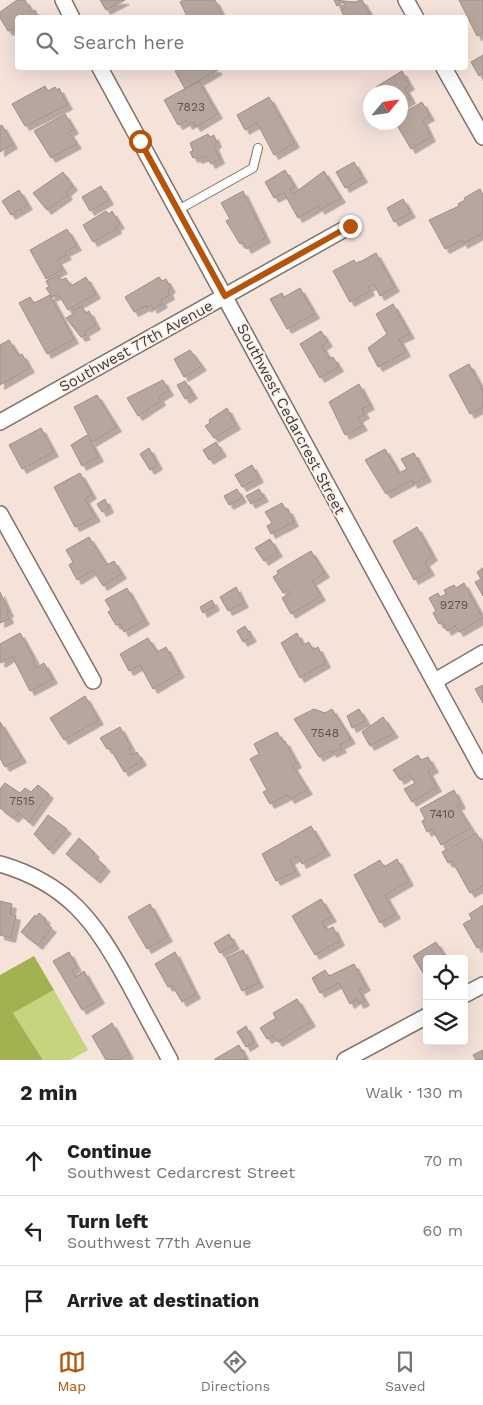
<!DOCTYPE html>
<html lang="en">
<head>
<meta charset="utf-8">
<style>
  :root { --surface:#fff; --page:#f6f6f6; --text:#202124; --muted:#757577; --line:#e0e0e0; --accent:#b45309 }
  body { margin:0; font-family:"Work Sans",sans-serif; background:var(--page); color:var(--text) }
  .controls { position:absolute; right:15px; bottom:15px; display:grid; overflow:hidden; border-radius:5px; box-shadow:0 5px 20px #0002 }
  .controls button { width:45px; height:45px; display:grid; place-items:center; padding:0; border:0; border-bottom:1px solid var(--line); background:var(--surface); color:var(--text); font:25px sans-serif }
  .compass { position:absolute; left:363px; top:85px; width:45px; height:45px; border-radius:50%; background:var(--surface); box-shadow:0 5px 20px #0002; rotate:61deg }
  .stop { position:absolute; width:15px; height:15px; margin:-11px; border:4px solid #b45309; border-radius:50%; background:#fff }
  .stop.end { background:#b45309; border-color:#fff; box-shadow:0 1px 5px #0008 }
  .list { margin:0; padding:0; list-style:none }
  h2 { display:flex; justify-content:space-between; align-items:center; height:65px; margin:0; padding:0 20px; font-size:21px }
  h2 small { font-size:16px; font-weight:400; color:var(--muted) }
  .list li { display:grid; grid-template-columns:32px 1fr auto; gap:15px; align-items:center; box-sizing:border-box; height:70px; padding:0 20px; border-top:1px solid var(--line) }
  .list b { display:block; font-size:19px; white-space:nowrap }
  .list p { margin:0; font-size:16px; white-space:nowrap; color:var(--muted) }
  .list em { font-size:16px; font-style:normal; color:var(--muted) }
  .icon { flex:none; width:28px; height:28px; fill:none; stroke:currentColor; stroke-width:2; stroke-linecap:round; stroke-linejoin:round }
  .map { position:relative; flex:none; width:483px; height:1060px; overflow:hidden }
  .search { position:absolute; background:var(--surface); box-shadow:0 5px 20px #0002; left:15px; right:15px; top:15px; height:55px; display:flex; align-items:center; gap:12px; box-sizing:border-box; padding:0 18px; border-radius:5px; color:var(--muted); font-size:19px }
  .sheet { height:275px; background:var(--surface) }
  nav { display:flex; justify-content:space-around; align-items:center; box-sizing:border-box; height:70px; border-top:1px solid var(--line); background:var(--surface); font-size:14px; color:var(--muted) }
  nav a { display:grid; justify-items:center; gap:2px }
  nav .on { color:var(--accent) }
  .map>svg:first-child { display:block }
</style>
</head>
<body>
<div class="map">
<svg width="483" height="1060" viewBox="0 0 483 1060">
  <defs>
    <filter id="shadow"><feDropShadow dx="4.5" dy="4.5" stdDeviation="0" flood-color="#0004"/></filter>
  </defs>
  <rect width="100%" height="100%" fill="#f5e3da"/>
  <polygon fill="#c5d47d" points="54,990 88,1050 70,1060 43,1060 13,1013"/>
  <polygon fill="#a3b250" points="34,956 54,990 13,1013 43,1060 0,1060 0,975"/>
  <g fill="#b6a69d" stroke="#9f8f86" filter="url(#shadow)">
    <polygon points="17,0 25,0 32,12 35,10 39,18 18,18 18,30 16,27 8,31 0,18 0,12"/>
    <polygon points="100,0 125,0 106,10"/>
    <polygon points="183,0 215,0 224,18 188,18 180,2"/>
    <polygon points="334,0 354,2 362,0 372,17 345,18 341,10 346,7 343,2 337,6"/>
    <polygon points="459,0 483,0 483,33 477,36"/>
    <polygon points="483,55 483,73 479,76 471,62"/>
    <polygon points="182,68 216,68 218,70 185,89 175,71"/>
    <polygon points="402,71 410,85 405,88 411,99 400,106 400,92 379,92 376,87"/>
    <polygon points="199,81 218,114 196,127 193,122 188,125 186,121 178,125 164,100"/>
    <polygon points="45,86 48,91 55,87 57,90 59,88 68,105 25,126 12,104"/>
    <polygon points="269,97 295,143 274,155 257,123 245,130 237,115"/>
    <polygon points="422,102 430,116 423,120 431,137 411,149 395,122 400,122 400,115"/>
    <polygon points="65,114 74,129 69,132 77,144 51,158 34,131"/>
    <polygon points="2,125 13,144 0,152 0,126"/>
    <polygon points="208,134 210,137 214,135 217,143 214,145 220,159 211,164 206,156 198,159 196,157 193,158 190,152 193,151 190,143"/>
    <polygon points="354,162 363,178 345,188 336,172"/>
    <polygon points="285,170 295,187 290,189 293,194 324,171 341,198 320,210 319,206 298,218 284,193 274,198 265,182"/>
    <polygon points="63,172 73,186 66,192 68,195 47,210 33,193"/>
    <polygon points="101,186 109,200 90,211 82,197"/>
    <polygon points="480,189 483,195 483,233 463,244 462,240 445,249 429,220 459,206 458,204 465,200 464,198"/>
    <polygon points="19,190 28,205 11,215 2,201"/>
    <polygon points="243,191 266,238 247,249 243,242 240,244 226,221 230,219 221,203"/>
    <polygon points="403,199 411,213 394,222 387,208"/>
    <polygon points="106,211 109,214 112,211 120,224 116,226 117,229 93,242 83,225"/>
    <polygon points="67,229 77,246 65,252 67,255 57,260 63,269 46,279 30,250"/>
    <polygon points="376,253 395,287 380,296 374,284 368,287 370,291 350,302 333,271 354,260 355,263 362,261"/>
    <polygon points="58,275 61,280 66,278 71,286 86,277 96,294 68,310 58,294 52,297 46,288 49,287 46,281"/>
    <polygon points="159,277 162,281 166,279 171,288 168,290 170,295 161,300 163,303 153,309 151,305 147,308 146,306 134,312 125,297"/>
    <polygon points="300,288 315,314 287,329 270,299 282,293 284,297"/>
    <polygon points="50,295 74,339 47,354 19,303 30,297 34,303"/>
    <polygon points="393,304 410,334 399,339 406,352 378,367 368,348 387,334 376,314"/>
    <polygon points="81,306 86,313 89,311 96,325 84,332 86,335 81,337 66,318 75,313 73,310"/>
    <polygon points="321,331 328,342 322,346 330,359 333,357 339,367 320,378 300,344"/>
    <polygon points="9,340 19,356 22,354 30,368 0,385 0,345"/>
    <polygon points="190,350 202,366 184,377 174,359"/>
    <polygon points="469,364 483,390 483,407 470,414 449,375"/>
    <polygon points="163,380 169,391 159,397 161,401 138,416 127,398"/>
    <polygon points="185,381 193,394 185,399 177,385"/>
    <polygon points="359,384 370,405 362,409 365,414 358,418 363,426 345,435 329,402"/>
    <polygon points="97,395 117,427 92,442 74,407"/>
    <polygon points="227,408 236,425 214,438 205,426 210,423 209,420"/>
    <polygon points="41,428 54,452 22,469 9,445"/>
    <polygon points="87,435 99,457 82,466 71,445"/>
    <polygon points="216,442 222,452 209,460 203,450"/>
    <polygon points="149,448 158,465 150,470 140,454"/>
    <polygon points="385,449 399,473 407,469 401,459 414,453 427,477 413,484 412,480 386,494 365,460"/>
    <polygon points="252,465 259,478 242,487 235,475"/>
    <polygon points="80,473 92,494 85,499 96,517 75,527 54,487"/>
    <polygon points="237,489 242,498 229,505 224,496"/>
    <polygon points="259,489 264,497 251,504 246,496"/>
    <polygon points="105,499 109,508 102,512 97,504"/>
    <polygon points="282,503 286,510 288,509 294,522 271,534 267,526 272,523 265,512"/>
    <polygon points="417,527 433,556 425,562 430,571 414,580 393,541"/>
    <polygon points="89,537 107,565 114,561 122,574 103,586 93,570 77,580 69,565 73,562 66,550"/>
    <polygon points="270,539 278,552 264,561 255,548"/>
    <polygon points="311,551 325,573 312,581 321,596 291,614 282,598 290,593 288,590 283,593 273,577 278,574 277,571"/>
    <polygon points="483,568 483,596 475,582 481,579 477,572"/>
    <polygon points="464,583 483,618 459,632 455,626 447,631 442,622 439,624 433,613 436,611 429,598 438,593 440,597 446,594 444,590 454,585 456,588"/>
    <polygon points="236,587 244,603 228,611 220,597"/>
    <polygon points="127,588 145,620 124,632 120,624 116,625 108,612 111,610 105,600"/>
    <polygon points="0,592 9,612 7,613 9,619 0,623"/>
    <polygon points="212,600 215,606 203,613 200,607"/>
    <polygon points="245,626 252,637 243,642 237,631"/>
    <polygon points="20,633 35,660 33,662 36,668 44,663 53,679 30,691 12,656 1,663 0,661 0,644"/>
    <polygon points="297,633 303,645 309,642 313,650 318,647 326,663 300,678 281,643"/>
    <polygon points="148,638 157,652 166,647 180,673 153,689 140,665 129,671 120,654"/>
    <polygon points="483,685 483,703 475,689"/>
    <polygon points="85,696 99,720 64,740 50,718"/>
    <polygon points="314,709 325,713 332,709 351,739 340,745 342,748 332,753 331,750 319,757 294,719"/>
    <polygon points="359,709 366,721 352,728 347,716"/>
    <polygon points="383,717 394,733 370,746 362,732"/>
    <polygon points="0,722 22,758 5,767 0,758"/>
    <polygon points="120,727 131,747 129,749 132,755 137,752 142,761 124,772 110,748 107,749 100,738"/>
    <polygon points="277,732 283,742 285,741 297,763 293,766 308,790 290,799 288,795 270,804 263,792 267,790 250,759 259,754 254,744"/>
    <polygon points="418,755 421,760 428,757 434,768 428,771 437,787 412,802 404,789 415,783 409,774 400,780 393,770"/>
    <polygon points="5,783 20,793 25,788 31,792 38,785 49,794 29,822 19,813 14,818 0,808 0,789"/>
    <polygon points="454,790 461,804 457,806 471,828 441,845 432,829 427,832 422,821 425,819 420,809"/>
    <polygon points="48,815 67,829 49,850 34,834"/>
    <polygon points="311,826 326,851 302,864 298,856 290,860 296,871 276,881 262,854"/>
    <polygon points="476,833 483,844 483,886 470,893 452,861 448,863 442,852"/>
    <polygon points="79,838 95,853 93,855 106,867 96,879 66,854"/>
    <polygon points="397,859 409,881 385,895 396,914 380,923 354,875 380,860 384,867"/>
    <polygon points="321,899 332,917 322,922 327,930 333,927 340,941 315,955 292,916"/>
    <polygon points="0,901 12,904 10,914 16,916 11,938 0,935"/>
    <polygon points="150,904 168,937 147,949 128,917"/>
    <polygon points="483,905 483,945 477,948 463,924 472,919 469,914"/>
    <polygon points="39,913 46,919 44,922 52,928 38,945 21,932 35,915 36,917"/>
    <polygon points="229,934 235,945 220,953 214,943"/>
    <polygon points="436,942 447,959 427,959 427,971 423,973 413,956"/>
    <polygon points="243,950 259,983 242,991 226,958"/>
    <polygon points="69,952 77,967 72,970 76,977 84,971 100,999 82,1010 53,961"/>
    <polygon points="175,952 196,994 182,1002 172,985 168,987 155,964"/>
    <polygon points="354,964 366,986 359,990 365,1001 359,1004 357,999 350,1004 339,983 320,993 312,978 325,970 329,976"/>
    <polygon points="297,999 311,1022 278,1042 273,1036 267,1039 260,1028 276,1018 273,1013"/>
    <polygon points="112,1023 129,1054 119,1060 106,1060 92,1036"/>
    <polygon points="246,1026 254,1042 246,1047 237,1032"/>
    <polygon points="239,1045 247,1060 215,1060 215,1059"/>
    <polygon points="483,1050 483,1060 476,1060 473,1055"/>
  </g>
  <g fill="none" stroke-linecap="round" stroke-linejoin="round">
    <g stroke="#817169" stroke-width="10">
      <polyline id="service" points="178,210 253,168 258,148"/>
    </g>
    <g stroke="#817169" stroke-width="18">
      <g id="minor">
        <polyline points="63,0 72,18"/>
        <polyline points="406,0 416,18"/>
        <polyline points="100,68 483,771"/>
        <polyline points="444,68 483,137"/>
        <polyline points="0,422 350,226"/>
        <polyline points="0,514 93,681"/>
        <polyline points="435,681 483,653"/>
        <path d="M0 864C69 884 95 922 128 982 142 1008 156 1034 170 1060"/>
        <polyline points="464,995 483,985"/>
        <polyline points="345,1060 427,1016"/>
      </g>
    </g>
    <use href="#service" stroke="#fff" stroke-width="8"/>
    <use href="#minor" stroke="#fff" stroke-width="15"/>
  </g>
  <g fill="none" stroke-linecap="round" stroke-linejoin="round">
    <polyline stroke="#b45309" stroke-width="6" points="140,141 225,296 350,226"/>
  </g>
  <g text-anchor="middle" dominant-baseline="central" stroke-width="4" stroke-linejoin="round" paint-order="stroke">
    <g font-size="12" fill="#5c534e">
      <text x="191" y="107">7823</text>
      <text x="454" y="605">9279</text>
      <text x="325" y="733">7548</text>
      <text x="22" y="801">7515</text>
      <text x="442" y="814">7410</text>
    </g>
    <g font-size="15" fill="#3e3734" stroke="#fdf2ec">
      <text transform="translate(136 346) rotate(-29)">Southwest 77th Avenue</text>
      <text transform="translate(291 419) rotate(62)">Southwest Cedarcrest Street</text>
    </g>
  </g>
</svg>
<div class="controls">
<button><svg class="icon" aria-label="locate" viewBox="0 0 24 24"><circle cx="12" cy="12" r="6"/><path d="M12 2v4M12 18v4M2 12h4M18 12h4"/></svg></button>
<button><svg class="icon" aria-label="layers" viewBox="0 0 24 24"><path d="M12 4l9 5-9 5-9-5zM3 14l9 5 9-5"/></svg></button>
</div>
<svg class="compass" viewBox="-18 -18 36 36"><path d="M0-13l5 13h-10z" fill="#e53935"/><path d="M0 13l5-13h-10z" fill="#757577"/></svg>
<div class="stop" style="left:140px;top:141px"></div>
<div class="stop end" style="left:350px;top:226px"></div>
<div class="search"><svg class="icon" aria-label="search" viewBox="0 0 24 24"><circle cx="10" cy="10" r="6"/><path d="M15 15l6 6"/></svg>Search here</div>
</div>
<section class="sheet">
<h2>2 min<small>Walk · 130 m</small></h2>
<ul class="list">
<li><svg class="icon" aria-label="ahead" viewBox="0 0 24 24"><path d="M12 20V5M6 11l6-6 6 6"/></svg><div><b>Continue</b><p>Southwest Cedarcrest Street</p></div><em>70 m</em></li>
<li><svg class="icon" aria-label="left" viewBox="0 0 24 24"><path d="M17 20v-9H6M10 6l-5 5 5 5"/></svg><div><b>Turn left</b><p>Southwest 77th Avenue</p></div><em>60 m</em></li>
<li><svg class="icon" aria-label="arrive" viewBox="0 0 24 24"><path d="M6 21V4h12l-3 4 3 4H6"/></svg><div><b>Arrive at destination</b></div></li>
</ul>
</section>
<nav>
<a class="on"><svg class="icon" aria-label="map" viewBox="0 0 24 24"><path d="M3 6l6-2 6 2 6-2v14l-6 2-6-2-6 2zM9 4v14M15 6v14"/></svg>Map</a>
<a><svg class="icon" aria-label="directions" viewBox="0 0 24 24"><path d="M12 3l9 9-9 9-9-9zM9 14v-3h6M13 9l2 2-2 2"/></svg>Directions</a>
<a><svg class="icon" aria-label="saved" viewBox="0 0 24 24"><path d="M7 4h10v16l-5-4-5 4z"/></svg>Saved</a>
</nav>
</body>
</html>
